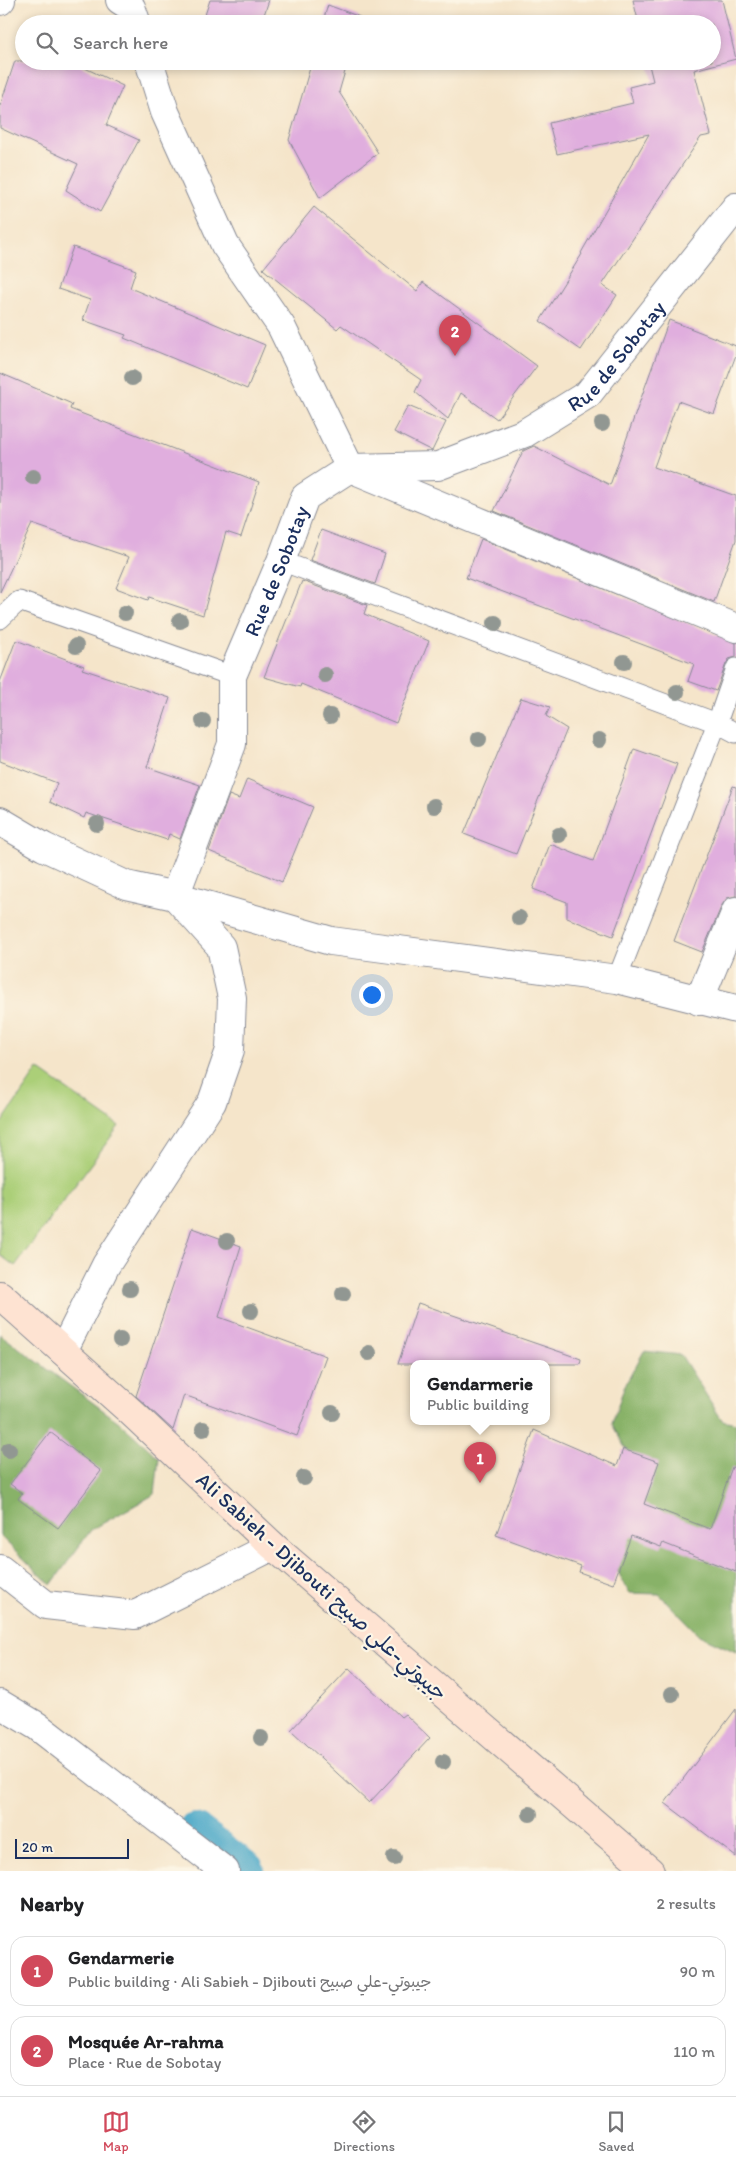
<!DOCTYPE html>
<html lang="en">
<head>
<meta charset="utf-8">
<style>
  :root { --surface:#fff; --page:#f2f2f2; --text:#202124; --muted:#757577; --line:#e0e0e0; --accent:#d1495b }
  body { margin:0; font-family:Itim,"Playpen Sans Arabic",sans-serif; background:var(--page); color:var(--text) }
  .scale { position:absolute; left:15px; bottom:12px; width:114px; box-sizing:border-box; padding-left:5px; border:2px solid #1b2f5e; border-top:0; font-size:14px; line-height:18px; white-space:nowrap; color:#1b2f5e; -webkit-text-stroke:4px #fcf5e5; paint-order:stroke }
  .you { position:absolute; left:371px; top:994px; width:18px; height:18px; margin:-12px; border:4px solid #fff; border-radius:50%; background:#1a73e8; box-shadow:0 0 0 8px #1a73e833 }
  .badge { display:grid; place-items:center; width:32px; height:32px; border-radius:50%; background:var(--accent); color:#fff; font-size:16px; font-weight:700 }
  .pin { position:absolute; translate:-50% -41px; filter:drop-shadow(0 1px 2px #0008) }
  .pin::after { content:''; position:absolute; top:26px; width:18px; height:15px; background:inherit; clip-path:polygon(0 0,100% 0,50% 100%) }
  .popup { position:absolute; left:410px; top:1360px; width:140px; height:65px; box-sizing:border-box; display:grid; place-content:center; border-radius:10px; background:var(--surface); filter:drop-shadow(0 1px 4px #0005); font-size:16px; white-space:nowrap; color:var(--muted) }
  .popup b { font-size:19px; color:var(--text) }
  .popup::after { content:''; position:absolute; left:50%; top:100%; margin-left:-10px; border:10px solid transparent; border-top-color:var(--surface) }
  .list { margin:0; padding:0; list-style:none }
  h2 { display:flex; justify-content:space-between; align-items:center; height:65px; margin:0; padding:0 20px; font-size:21px }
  h2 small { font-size:16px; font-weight:400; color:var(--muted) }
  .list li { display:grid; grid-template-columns:32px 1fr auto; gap:15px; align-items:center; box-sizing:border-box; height:70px; margin:0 10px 10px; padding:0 10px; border:1px solid var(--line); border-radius:15px }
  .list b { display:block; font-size:19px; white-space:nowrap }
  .list p { margin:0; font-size:16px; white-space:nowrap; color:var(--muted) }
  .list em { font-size:16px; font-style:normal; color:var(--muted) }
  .icon { flex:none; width:28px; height:28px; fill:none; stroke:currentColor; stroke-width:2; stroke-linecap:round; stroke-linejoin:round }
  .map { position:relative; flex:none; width:736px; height:1871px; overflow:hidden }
  .search { position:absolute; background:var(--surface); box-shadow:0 2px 8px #0003; left:15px; right:15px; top:15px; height:55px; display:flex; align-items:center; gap:12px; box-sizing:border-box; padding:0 18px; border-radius:28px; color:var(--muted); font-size:19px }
  .sheet { height:225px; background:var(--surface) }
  nav { display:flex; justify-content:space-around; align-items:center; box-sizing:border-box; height:70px; border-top:1px solid var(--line); background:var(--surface); font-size:14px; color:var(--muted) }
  nav a { display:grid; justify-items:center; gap:2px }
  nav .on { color:var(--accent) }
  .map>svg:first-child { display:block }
</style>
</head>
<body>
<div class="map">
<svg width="736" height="1871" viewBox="0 0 736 1871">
  <rect width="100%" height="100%" fill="#fcf5e5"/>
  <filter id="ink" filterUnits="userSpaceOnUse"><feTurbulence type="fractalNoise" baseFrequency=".02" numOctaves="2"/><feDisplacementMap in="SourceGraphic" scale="10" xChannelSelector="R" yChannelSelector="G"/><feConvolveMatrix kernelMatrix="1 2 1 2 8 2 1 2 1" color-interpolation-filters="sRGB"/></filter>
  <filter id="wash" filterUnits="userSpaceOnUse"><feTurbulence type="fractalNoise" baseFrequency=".0096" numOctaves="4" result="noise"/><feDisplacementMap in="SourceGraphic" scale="20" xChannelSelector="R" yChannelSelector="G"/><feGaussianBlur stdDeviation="1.12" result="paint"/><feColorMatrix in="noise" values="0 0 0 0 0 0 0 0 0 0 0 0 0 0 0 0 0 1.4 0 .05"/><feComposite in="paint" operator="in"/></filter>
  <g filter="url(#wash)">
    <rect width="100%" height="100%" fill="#f5e5ca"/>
    <polygon fill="#abcf78" stroke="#637f6b" points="38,1069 119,1126 15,1266 0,1255 0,1125"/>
    <g fill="#88b268" stroke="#527063">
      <polygon points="0,1334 119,1422 159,1458 155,1494 91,1530 51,1585 0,1536"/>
      <polygon points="644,1351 681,1355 722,1420 736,1423 736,1652 699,1635 659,1594 629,1593 614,1564 642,1479 612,1424 624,1387"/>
    </g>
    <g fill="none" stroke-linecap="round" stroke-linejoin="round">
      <polyline stroke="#49a7c8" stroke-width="40" points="195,1833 245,1871"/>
    </g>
    <g id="blocks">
      <g fill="#e0aede">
        <polygon points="210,0 269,0 261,24 202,24"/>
        <polygon points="633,0 722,0 736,59 694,70 711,135 701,137 602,285 617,295 581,350 540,321 582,254 581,253 649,134 557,154 549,123 633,103 629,87 653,81 648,61 712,61 712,24 639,24"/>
        <polygon points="328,5 360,17 358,24 322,24"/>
        <polygon points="15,61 70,61 123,86 106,125 139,140 100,212 66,190 78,164 0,128 0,106"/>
        <polygon points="312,61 348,61 339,92 378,153 320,198 289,140"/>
        <polygon points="314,207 417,291 423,282 537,366 497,419 461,393 448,419 415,392 421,380 341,325 337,329 263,269"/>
        <polygon points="73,247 136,270 130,288 265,345 247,389 124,338 126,335 83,320 90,300 58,289"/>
        <polygon points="669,320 736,346 736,355 714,414 678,401 654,467 736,496 736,540 714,602 494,511 523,451 534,446 610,485"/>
        <polygon points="0,373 72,404 70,409 259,482 241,537 226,532 203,615 149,597 148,600 116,588 129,557 32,524 0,592"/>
        <polygon points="408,406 446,422 432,451 394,432"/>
        <polygon points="321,530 385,554 375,584 310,560"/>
        <polygon points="481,539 736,643 736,657 729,659 726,664 716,691 688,681 694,664 466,578"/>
        <polygon points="302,581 367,605 364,614 429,641 396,723 301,684 300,687 264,677"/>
        <polygon points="16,640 84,666 82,669 170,698 147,767 200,785 180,839 169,834 167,840 86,813 84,818 50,802 57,783 0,761 0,682"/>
        <polygon points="521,698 550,707 546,716 567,729 516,854 464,834"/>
        <polygon points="634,749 677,764 613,936 567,918 567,902 533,889 550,844 593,861"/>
        <polygon points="247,779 313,807 282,882 209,851 229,795 239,799"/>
        <polygon points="733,786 736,787 736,896 727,898 722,905 702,952 674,941"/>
        <polygon points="192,1228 241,1246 219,1317 326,1356 297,1436 184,1395 173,1430 136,1396"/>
        <polygon points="418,1303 581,1359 580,1364 398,1364"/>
        <polygon points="534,1430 617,1466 623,1449 659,1462 644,1504 710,1529 732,1467 736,1468 736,1572 663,1543 661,1547 631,1536 613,1584 579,1572 581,1566 496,1535"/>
        <polygon points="50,1432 101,1471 58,1528 18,1499 22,1493 10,1484"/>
        <polygon points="349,1668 401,1717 405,1714 430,1738 369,1803 291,1730"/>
        <polygon points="736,1709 736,1857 665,1803"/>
      </g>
    </g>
  </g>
  <g filter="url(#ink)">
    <use href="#blocks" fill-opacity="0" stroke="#888a94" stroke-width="1"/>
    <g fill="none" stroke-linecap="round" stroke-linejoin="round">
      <g stroke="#888a94" stroke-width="21">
        <g id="service">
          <polyline points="281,561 717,723 736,733"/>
          <polyline points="0,619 19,601 232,676"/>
          <polyline points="617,979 717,723 736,668"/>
        </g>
      </g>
      <g stroke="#888a94" stroke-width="30">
        <g id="minor">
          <polyline points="120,0 131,7 137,24"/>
          <polyline points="0,1 1,0"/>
          <polyline points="149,61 165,112 225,245 281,326 350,468 736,628"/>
          <path id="s1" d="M0 821 44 847 126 885 175 896 232 744V676L281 561 305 497 350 468 438 466 525 433 588 394 736 207"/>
          <polyline points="175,896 331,941 617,979 736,1009"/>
          <polyline points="699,1001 736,911"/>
          <polyline points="63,1351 106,1265 212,1102 230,1050 232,998 221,947 175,896"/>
          <polyline points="0,1569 46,1605 135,1615 273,1546"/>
          <polyline points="0,1704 37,1726 225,1871"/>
        </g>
      </g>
      <g stroke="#888a94" stroke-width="30">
        <polyline id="secondary" points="0,1295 131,1412 273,1546 650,1871"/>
      </g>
      <use href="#service" stroke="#fff" stroke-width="19"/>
      <use href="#minor" stroke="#fff" stroke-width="28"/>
      <use href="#secondary" stroke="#fee3d2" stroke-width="28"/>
    </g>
    <g fill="#919792">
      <circle cx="132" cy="378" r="8"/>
      <circle cx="602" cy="424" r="8"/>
      <circle cx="33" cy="477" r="8"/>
      <circle cx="125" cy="613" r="8"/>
      <circle cx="180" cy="621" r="8"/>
      <circle cx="495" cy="623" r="8"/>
      <circle cx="76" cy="646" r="8"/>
      <circle cx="624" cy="662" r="8"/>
      <circle cx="325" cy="675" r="8"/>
      <circle cx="677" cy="692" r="8"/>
      <circle cx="330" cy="716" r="8"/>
      <circle cx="203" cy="721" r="8"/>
      <circle cx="479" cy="739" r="8"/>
      <circle cx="599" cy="740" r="8"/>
      <circle cx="434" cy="806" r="8"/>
      <circle cx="97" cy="824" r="8"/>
      <circle cx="559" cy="835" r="8"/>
      <circle cx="519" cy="918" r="8"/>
      <circle cx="227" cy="1241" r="8"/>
      <circle cx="130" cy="1289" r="8"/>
      <circle cx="343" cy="1294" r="8"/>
      <circle cx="251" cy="1311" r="8"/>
      <circle cx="120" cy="1340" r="8"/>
      <circle cx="369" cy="1353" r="8"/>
      <circle cx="332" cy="1413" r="8"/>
      <circle cx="203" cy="1429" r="8"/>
      <circle cx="9" cy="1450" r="8"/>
      <circle cx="304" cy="1478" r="8"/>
      <circle cx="672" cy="1694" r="8"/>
      <circle cx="261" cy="1738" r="8"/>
      <circle cx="443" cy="1762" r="8"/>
      <circle cx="530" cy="1814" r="8"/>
      <circle cx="394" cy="1858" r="8"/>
    </g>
  </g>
  <g text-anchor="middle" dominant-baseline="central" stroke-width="4.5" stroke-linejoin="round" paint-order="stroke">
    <g font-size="21" fill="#1b2f5e" stroke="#fcf5e5">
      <text stroke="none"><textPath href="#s1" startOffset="971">Rue de Sobotay</textPath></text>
      <text stroke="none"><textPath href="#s1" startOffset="536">Rue de Sobotay</textPath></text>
      <text transform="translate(322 1586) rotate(42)">Ali Sabieh - Djibouti جيبوتي-علي صبيح</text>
    </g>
  </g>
</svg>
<div class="scale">20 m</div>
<div class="you"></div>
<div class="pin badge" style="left:480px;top:1483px">1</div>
<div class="popup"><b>Gendarmerie</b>Public building</div>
<div class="pin badge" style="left:455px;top:356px">2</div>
<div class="search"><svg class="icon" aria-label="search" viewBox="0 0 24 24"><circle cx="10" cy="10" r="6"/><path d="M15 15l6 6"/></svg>Search here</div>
</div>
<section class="sheet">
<h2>Nearby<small>2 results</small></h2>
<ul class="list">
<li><span class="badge">1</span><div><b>Gendarmerie</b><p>Public building · Ali Sabieh - Djibouti جيبوتي-علي صبيح</p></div><em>90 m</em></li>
<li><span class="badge">2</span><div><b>Mosquée Ar-rahma</b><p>Place · Rue de Sobotay</p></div><em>110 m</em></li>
</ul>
</section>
<nav>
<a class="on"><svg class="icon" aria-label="map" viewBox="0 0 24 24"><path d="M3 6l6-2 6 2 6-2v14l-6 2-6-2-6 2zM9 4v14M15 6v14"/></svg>Map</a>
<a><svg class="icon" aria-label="directions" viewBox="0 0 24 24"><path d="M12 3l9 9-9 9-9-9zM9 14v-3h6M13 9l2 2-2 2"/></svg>Directions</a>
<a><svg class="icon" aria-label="saved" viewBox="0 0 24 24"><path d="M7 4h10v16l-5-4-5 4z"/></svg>Saved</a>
</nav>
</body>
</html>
